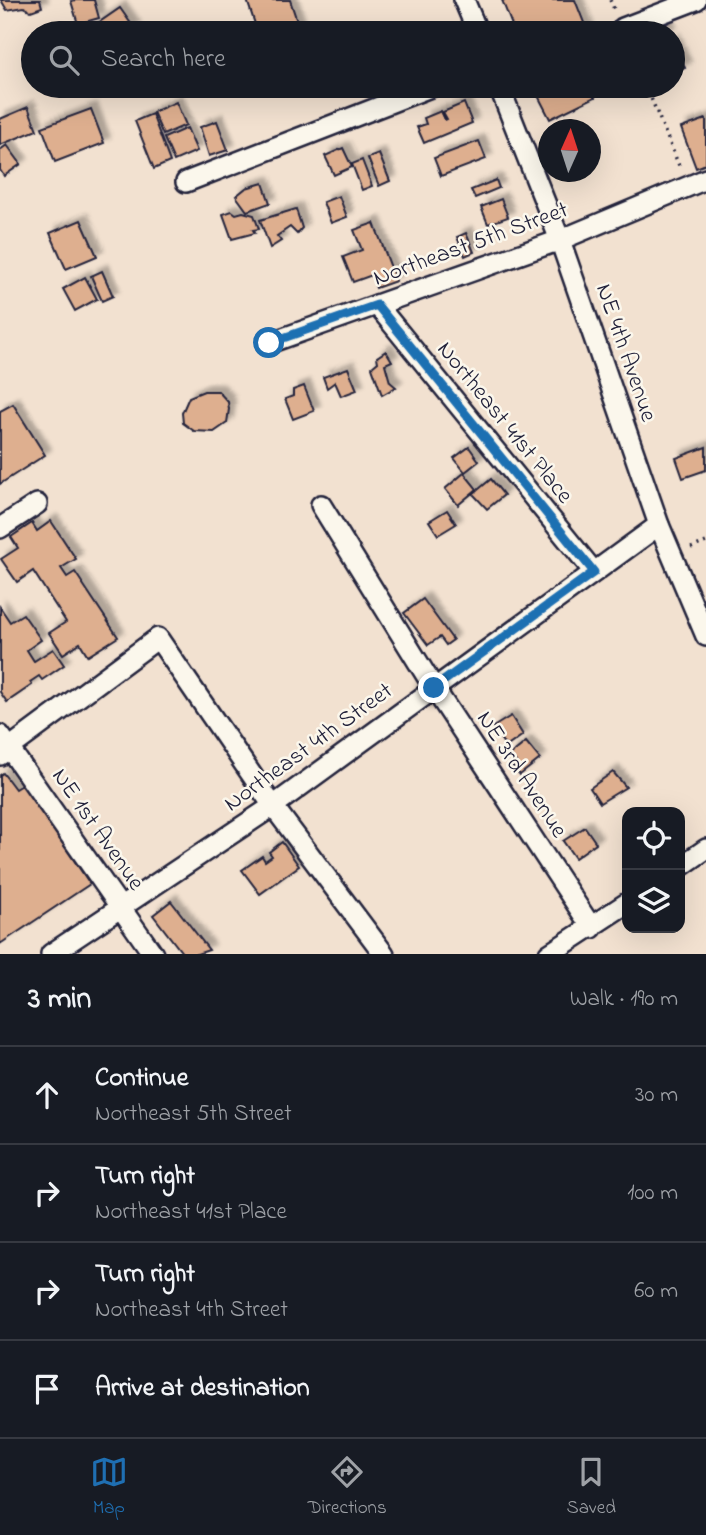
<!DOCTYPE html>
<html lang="en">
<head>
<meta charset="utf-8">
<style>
  :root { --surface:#171b24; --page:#242831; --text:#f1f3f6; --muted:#9ea1a6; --line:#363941; --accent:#1f6fb2 }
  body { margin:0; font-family:"Indie Flower",sans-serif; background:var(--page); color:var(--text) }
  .controls { position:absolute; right:21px; bottom:21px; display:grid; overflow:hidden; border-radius:14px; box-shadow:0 7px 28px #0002 }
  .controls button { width:63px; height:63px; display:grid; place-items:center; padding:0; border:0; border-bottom:2px solid var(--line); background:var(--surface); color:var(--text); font:35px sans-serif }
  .compass { position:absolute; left:538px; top:119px; width:63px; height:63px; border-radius:50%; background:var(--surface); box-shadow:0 7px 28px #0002; rotate:3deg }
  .stop { position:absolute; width:21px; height:21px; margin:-16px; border:5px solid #1f6fb2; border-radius:50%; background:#fff }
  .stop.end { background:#1f6fb2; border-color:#fff; box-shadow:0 2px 7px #0008 }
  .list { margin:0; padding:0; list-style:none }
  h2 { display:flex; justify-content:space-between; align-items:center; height:91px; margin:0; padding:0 28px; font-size:30px }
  h2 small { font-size:23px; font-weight:400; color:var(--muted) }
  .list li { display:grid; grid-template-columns:46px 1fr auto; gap:21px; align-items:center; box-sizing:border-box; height:98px; padding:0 28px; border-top:2px solid var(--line) }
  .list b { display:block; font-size:26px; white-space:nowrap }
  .list p { margin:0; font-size:23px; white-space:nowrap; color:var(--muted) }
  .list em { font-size:23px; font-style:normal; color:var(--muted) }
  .icon { flex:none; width:38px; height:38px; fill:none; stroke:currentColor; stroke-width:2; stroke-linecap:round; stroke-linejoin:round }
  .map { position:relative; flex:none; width:706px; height:954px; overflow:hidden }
  .search { position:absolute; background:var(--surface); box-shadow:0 7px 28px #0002; left:21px; right:21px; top:21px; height:77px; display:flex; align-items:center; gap:18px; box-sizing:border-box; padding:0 24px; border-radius:38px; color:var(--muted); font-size:26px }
  .sheet { height:483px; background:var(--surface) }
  nav { display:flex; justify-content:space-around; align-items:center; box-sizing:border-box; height:98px; border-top:2px solid var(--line); background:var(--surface); font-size:19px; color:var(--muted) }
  nav a { display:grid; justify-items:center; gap:4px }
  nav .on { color:var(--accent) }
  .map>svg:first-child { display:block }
</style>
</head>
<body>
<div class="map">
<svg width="706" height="954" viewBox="0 0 706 954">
  <defs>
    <filter id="shadow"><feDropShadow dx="6" dy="-6" stdDeviation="2" flood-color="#0004"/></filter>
  </defs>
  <rect width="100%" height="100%" fill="#f2e1d0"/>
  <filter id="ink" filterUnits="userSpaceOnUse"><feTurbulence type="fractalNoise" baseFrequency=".0143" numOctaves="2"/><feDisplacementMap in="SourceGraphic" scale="14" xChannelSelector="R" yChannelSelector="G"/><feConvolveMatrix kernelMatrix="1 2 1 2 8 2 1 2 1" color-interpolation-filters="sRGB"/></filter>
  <g filter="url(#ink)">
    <g fill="#deaf8f" stroke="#22223b" stroke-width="2" filter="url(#shadow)">
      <polygon points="1,0 40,0 42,7 31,11 24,7 7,10"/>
      <polygon points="76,0 94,0 99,18 78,24 71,1"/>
      <polygon points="247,0 290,0 301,33 258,33"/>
      <polygon points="502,0 575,0 588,33 515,33"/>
      <polygon points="120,8 134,28 126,33 90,33 88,30"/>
      <polygon points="664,19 670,33 640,33 639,29"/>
      <polygon points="673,39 685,68 673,73"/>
      <polygon points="533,86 589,86 595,97 550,119"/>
      <polygon points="176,102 186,125 163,135 153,112"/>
      <polygon points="464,103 472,123 424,143 417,127 426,124 424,118 441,111 445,120 447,119 443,112"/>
      <polygon points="28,107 37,130 0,145 0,119"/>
      <polygon points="91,109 104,143 55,162 42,127"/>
      <polygon points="152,114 170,162 154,169 135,121"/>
      <polygon points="706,119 706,164 696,168 681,128"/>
      <polygon points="217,121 228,150 209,156 200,127"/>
      <polygon points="187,128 197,151 174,161 164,138"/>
      <polygon points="479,141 486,159 441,176 434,158"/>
      <polygon points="7,145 21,164 4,176 0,170 0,150"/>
      <polygon points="343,148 352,167 334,175 325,156"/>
      <polygon points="379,154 390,181 379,186 368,158"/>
      <polygon points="362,160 372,186 362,190 352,164"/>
      <polygon points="496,180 499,188 475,198 471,190"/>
      <polygon points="263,183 270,203 247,211 236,196 246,188"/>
      <polygon points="339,196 347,217 331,223 323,202"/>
      <polygon points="501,199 508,217 488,224 481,207"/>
      <polygon points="296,209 302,228 297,234 290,227 277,236 281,241 270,248 260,220"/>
      <polygon points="232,211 236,214 243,212 254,215 259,229 253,230 255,233 232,239 223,214"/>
      <polygon points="81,220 97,256 66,269 50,233"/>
      <polygon points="374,223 396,281 376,288 372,275 353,282 343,257 362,250 354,230"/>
      <polygon points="466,233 474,252 465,256 457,237"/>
      <polygon points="102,271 113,296 102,301 91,276"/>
      <polygon points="85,277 97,299 75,311 63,289"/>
      <polygon points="386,351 392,361 385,364 390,382 396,387 382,395 372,367 378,362 377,357"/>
      <polygon points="348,368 357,390 341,396 335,382 327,388 323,377"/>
      <polygon points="304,386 314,411 293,419 285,399 293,396 293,390"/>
      <polygon points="204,391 218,391 228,402 229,409 227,423 214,432 194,431 183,423 182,413 189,397"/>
      <polygon points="13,404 45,455 0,484 0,411"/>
      <polygon points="469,447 479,461 465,472 454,458"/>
      <polygon points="706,447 706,470 683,478 676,458"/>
      <polygon points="464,473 477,489 458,505 445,489"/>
      <polygon points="491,479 504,495 487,509 473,494"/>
      <polygon points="447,510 456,524 438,535 429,521"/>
      <polygon points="51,521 76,559 61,568 67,577 75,572 118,637 88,656 80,643 63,654 49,633 66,622 33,571 17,582 1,559 18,548 11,537 32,523 37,531"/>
      <polygon points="423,599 453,640 446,645 440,637 428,645 404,613"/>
      <polygon points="0,607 10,622 23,614 41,640 27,650 34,661 53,649 64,665 42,680 39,676 30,682 32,685 7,702 0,692"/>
      <polygon points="511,716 523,735 506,747 493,727"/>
      <polygon points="526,742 540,759 520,775 512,766 516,762 510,755"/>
      <polygon points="613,772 626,787 600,803 590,788"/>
      <polygon points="3,773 15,789 23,784 90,884 0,944 0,775"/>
      <polygon points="585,827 596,843 575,858 563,841"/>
      <polygon points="282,842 299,866 260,894 242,870 262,856 265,861 272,856 269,852"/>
      <polygon points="171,901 209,950 197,954 183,954 153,915"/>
    </g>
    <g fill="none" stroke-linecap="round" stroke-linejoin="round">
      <g stroke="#22223b" stroke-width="24">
        <g id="street">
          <polyline points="464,0 478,33"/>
          <polyline points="623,28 696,0"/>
          <polyline points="499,86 560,240 659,525 706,636"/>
          <polyline points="186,182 433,86"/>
          <polyline points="377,305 594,572"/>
          <polyline points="269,343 560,240 706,179"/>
          <polyline points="321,505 434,688 592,928"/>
          <polyline points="0,528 37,504"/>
          <polyline points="0,735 153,954"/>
          <polyline points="0,755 158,638 273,806 384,954"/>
          <polyline points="680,867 706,849"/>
          <polyline points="51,954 273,806 659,525"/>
          <polyline points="549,954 627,903"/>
        </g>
      </g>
      <g stroke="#22223b" stroke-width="3.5" stroke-dasharray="2 5" stroke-linecap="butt">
        <polyline points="610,0 615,11"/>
        <polyline points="646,86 680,168"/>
        <polyline points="691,548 706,542"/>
      </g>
      <use href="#street" stroke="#fbf7ec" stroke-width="19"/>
    </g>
  </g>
  <g fill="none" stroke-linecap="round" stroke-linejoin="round" filter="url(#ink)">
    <polyline stroke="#1f6fb2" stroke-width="9" points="269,343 377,305 594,572 434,688"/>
  </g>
  <g text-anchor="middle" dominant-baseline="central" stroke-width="5" stroke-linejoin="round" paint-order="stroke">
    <g font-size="24" fill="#22223b" stroke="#fbf7ec">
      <text transform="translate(471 245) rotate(-20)">Northeast 5th Street</text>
      <text transform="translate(625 353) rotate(71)">NE 4th Avenue</text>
      <text transform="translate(504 423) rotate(51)">Northeast 41st Place</text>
      <text transform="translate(309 748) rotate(-36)">Northeast 4th Street</text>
      <text transform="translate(521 775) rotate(57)">NE 3rd Avenue</text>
      <text transform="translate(97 830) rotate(55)">NE 1st Avenue</text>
    </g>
  </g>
</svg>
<div class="controls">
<button><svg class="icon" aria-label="locate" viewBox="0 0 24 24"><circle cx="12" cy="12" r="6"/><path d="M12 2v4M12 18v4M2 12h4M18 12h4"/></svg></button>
<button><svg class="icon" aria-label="layers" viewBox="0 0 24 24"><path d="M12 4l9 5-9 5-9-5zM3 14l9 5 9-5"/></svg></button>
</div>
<svg class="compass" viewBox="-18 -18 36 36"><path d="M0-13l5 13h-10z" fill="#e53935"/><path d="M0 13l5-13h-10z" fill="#9ea1a6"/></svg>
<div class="stop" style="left:269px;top:343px"></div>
<div class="stop end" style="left:434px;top:688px"></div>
<div class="search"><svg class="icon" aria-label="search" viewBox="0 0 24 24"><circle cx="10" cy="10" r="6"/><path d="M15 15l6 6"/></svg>Search here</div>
</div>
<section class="sheet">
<h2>3 min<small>Walk · 190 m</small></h2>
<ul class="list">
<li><svg class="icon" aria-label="ahead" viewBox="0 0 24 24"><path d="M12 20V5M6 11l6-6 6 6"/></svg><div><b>Continue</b><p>Northeast 5th Street</p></div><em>30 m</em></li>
<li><svg class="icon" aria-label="right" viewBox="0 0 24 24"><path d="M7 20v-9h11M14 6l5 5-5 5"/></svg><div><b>Turn right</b><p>Northeast 41st Place</p></div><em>100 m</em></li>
<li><svg class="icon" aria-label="right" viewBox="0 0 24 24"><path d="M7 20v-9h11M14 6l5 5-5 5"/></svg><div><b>Turn right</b><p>Northeast 4th Street</p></div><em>60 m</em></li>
<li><svg class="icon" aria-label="arrive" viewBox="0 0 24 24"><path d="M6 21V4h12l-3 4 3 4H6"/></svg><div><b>Arrive at destination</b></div></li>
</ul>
</section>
<nav>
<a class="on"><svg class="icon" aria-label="map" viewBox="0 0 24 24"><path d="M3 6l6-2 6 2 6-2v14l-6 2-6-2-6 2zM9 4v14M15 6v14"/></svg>Map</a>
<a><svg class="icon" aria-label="directions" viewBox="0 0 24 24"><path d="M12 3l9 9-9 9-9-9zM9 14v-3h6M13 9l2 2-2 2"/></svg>Directions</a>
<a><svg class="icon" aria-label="saved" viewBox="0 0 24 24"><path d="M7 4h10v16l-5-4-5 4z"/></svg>Saved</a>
</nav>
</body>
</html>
